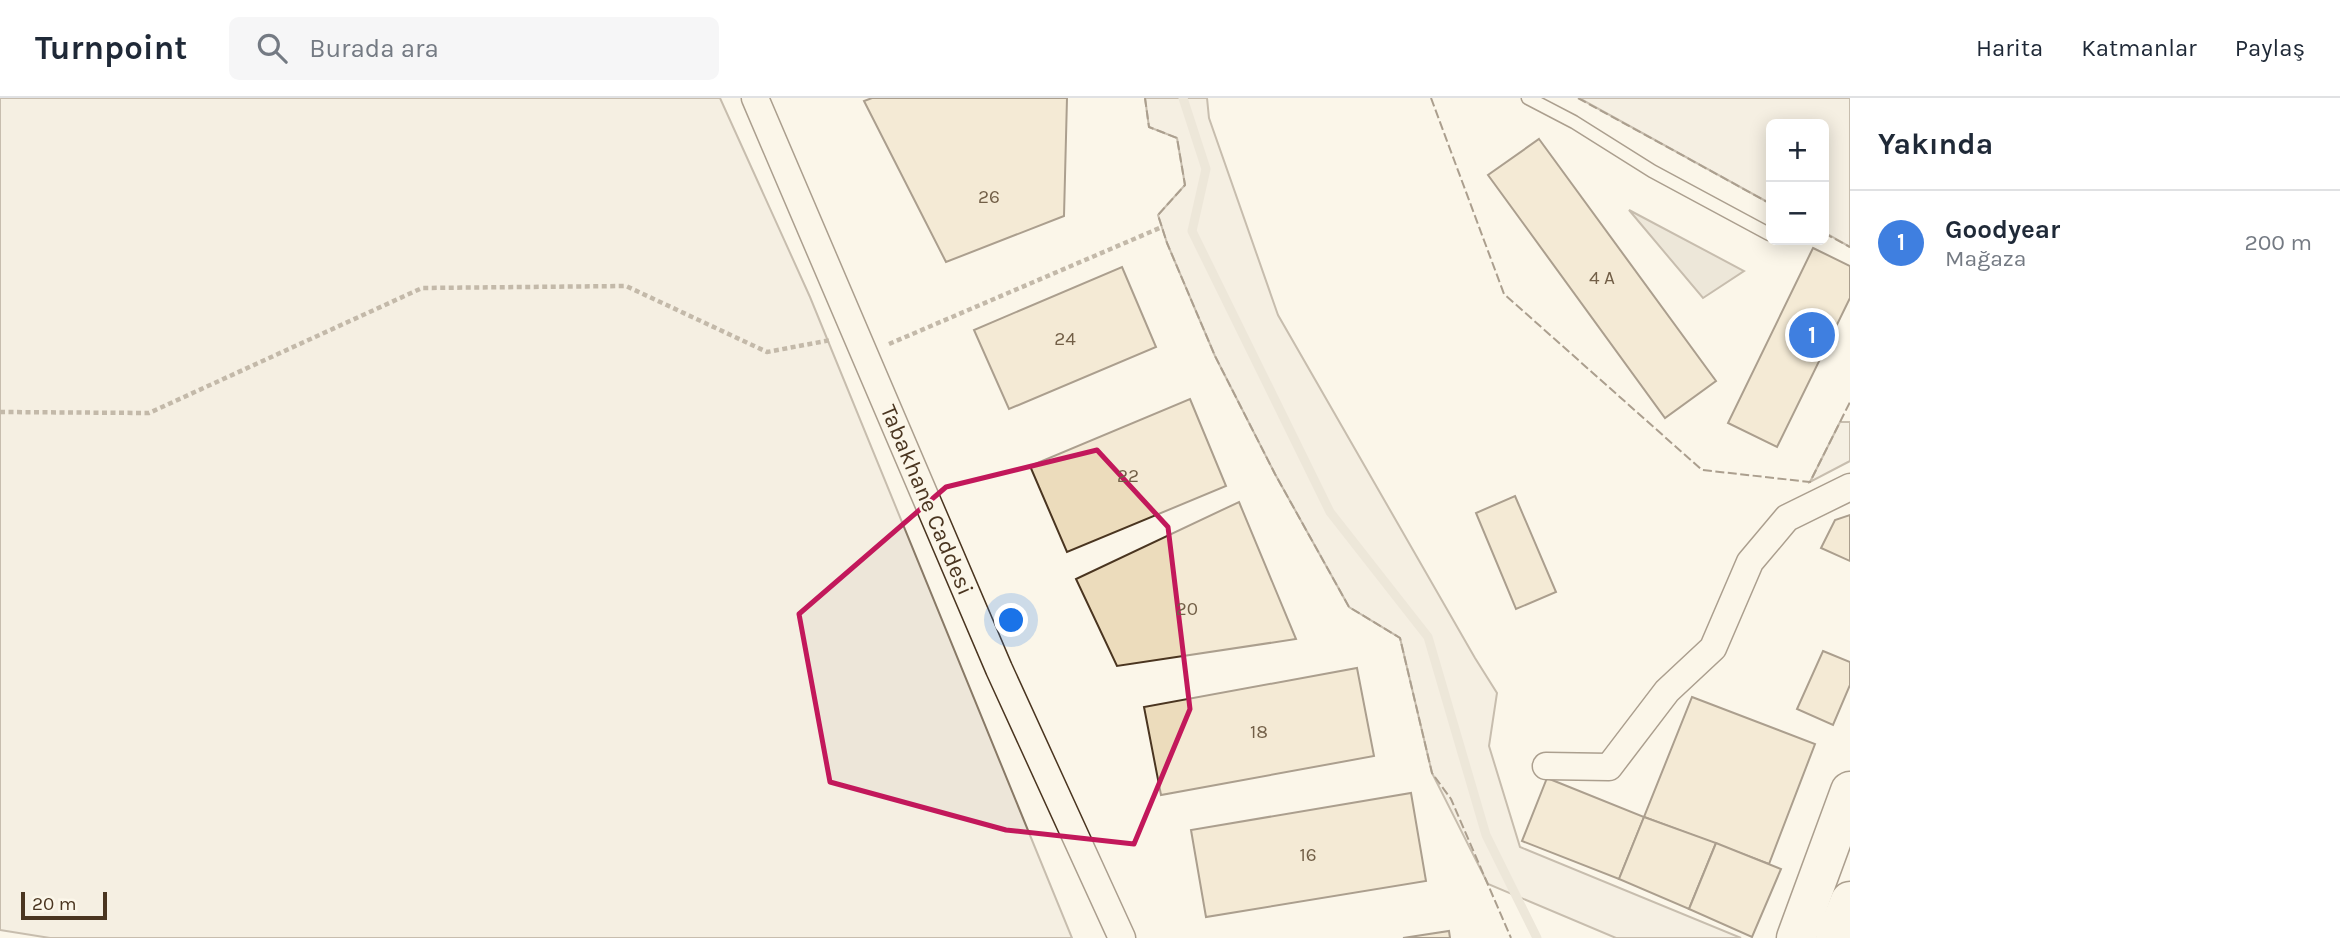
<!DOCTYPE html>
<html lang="tr">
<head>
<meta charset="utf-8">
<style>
  :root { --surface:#fff; --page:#f6f6f7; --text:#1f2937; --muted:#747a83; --line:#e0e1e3; --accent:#ea580c }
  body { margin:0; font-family:Karla,sans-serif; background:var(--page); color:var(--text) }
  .controls { position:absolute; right:21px; top:21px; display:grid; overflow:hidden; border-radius:10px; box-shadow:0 4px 18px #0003 }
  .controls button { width:63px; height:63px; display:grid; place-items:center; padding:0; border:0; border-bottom:2px solid var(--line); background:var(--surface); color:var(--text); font:35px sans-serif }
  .scale { position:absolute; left:21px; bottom:18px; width:86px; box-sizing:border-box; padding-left:7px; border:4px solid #4a3520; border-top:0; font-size:19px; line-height:24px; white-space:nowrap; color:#4a3520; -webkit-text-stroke:5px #fbf6e9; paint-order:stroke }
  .you { position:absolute; left:1012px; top:523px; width:24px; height:24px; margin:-18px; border:5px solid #fff; border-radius:50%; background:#1a73e8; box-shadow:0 0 0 10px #1a73e833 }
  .badge { display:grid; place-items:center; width:46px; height:46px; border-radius:50%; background:var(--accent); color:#fff; font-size:23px; font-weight:700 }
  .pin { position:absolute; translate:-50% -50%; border:4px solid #fff; box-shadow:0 2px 7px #0006 }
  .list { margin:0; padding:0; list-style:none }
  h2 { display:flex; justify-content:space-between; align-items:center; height:91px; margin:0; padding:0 28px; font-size:30px }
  h2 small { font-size:23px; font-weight:400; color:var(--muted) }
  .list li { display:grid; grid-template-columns:46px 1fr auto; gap:21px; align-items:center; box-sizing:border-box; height:105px; padding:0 28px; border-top:2px solid var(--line) }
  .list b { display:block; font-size:26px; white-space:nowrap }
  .list p { margin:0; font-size:23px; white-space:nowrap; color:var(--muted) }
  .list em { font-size:23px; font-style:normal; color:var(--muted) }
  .icon { flex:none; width:38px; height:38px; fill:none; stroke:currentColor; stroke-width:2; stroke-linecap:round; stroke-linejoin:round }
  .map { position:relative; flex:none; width:1850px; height:840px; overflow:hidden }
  header { display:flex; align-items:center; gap:42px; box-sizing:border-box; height:98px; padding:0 35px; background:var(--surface); border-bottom:2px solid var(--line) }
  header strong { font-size:33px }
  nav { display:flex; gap:38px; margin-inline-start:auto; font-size:24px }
  .search { width:490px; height:63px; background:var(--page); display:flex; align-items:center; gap:18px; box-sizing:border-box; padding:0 24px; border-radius:10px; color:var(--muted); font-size:26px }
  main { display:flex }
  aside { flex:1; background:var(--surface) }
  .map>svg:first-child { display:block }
</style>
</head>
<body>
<header>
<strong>Turnpoint</strong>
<div class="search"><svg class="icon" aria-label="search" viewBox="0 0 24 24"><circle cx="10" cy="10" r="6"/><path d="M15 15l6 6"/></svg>Burada ara</div>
<nav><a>Harita</a><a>Katmanlar</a><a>Paylaş</a></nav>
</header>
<main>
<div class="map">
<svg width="1850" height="840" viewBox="0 0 1850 840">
  <rect width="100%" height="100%" fill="#fbf6e9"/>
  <g fill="#ede6d9" stroke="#887966" stroke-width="2">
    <polygon points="0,0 720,0 810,199 1072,840 50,840 0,832"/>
    <polygon points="1145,0 1207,0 1209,20 1278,217 1475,560 1497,595 1489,648 1520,749 1741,840 1616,840 1488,786 1432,675 1400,540 1349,509 1275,376 1215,258 1167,145 1158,117 1185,87 1177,40 1149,29"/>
    <polygon points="1579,0 1850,0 1850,149 1824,134 1824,26 1771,26 1771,106"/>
    <polygon points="1840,324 1850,324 1850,363 1810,384"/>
  </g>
  <polygon fill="#dcd4c6" stroke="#887966" stroke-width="2" points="1629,112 1744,173 1703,200"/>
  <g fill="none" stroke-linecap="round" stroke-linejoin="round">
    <polyline stroke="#dcd4c6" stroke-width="9" points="1183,0 1206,71 1192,133 1330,414 1428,539 1486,737 1537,840"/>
  </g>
  <g fill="#ecdcbc" stroke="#4a3520" stroke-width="2">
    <polygon points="872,0 1067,0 1064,118 946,164 864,3"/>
    <polygon points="1539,41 1716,283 1665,320 1488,77"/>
    <polygon points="1813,150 1850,168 1850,200 1777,349 1728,325"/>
    <polygon points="1122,169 1156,249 1009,311 974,232"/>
    <polygon points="1190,301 1226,388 1067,454 1030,368"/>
    <polygon points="1515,398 1556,494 1516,511 1476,415"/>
    <polygon points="1239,404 1296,541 1117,568 1076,481"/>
    <polygon points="1850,417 1850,463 1821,450 1835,422"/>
    <polygon points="1823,553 1850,564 1850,587 1833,627 1797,611"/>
    <polygon points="1357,570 1374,658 1161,697 1144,609"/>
    <polygon points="1692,599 1815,646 1769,766 1644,719"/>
    <polygon points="1547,680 1644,719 1619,781 1522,743"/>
    <polygon points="1411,695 1426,783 1206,819 1191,732"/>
    <polygon points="1644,719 1716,745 1689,811 1619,781"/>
    <polygon points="1716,745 1781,771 1752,839 1689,811"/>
    <polygon points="1449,833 1450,840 1403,840"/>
  </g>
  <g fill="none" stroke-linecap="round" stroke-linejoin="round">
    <g stroke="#4a3520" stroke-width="15">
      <polyline id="service" points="1528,0 1574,24 1652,73 1769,136"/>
    </g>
    <g stroke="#4a3520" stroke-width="29">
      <g id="minor">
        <polyline points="755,0 999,571 1122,840"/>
        <polyline points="1546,668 1609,669 1667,593 1713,550 1750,464 1787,420 1850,389"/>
      </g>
    </g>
    <g stroke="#4a3520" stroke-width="41">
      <g id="primary">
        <polyline points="1796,840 1850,693"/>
        <polyline points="1835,840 1850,803"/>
      </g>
    </g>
    <g stroke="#7f6f5c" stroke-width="4.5" stroke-dasharray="5 3.5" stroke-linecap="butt">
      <polyline points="889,246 1162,129"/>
      <polyline points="0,314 149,315 422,190 626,188 767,254 831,242"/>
    </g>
    <use href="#service" stroke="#fbf6e9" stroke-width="12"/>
    <use href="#minor" stroke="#fbf6e9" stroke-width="26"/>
    <use href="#primary" stroke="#fbf6e9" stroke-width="38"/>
    <g stroke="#4a3520" stroke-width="2" stroke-dasharray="9 3.5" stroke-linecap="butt">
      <polyline points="1145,0 1149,29 1177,40 1185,87 1158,117 1167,145 1215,258 1275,376 1349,509 1400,540 1432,675 1451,701 1511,840"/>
      <polyline points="1431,0 1504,196 1702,372 1810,384 1850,304"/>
      <polyline points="1578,0 1771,106"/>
      <polyline points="1824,135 1850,149"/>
    </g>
  </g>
  <path d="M0 0H1850V840H0ZM1097 352 1168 429 1190 611 1134 746 1006 732 830 684 799 516 946 389Z" fill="#fbf6e9" fill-opacity=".55" fill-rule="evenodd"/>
  <path fill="none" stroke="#c2185b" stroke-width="5" stroke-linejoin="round" d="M1097 352 1168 429 1190 611 1134 746 1006 732 830 684 799 516 946 389Z"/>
  <g text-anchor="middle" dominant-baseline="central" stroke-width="5" stroke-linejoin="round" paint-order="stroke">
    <g font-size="19" fill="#725f47">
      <text x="989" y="99">26</text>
      <text x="1602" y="180">4 A</text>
      <text x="1065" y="241">24</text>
      <text x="1128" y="378">22</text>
      <text x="1187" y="511">20</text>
      <text x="1259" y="634">18</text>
      <text x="1308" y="757">16</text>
    </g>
    <g font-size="23" fill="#4a3520" stroke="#fbf6e9">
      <text transform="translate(927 402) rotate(67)">Tabakhane Caddesi</text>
    </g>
  </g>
</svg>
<div class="controls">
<button>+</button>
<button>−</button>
</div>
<div class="scale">20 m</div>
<div class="you"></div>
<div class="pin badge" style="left:1812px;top:237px;background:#3f7fe0">1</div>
</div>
<aside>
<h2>Yakında<small></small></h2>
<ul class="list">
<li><span class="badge" style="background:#3f7fe0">1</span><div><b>Goodyear</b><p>Mağaza</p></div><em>200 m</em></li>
</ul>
</aside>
</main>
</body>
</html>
